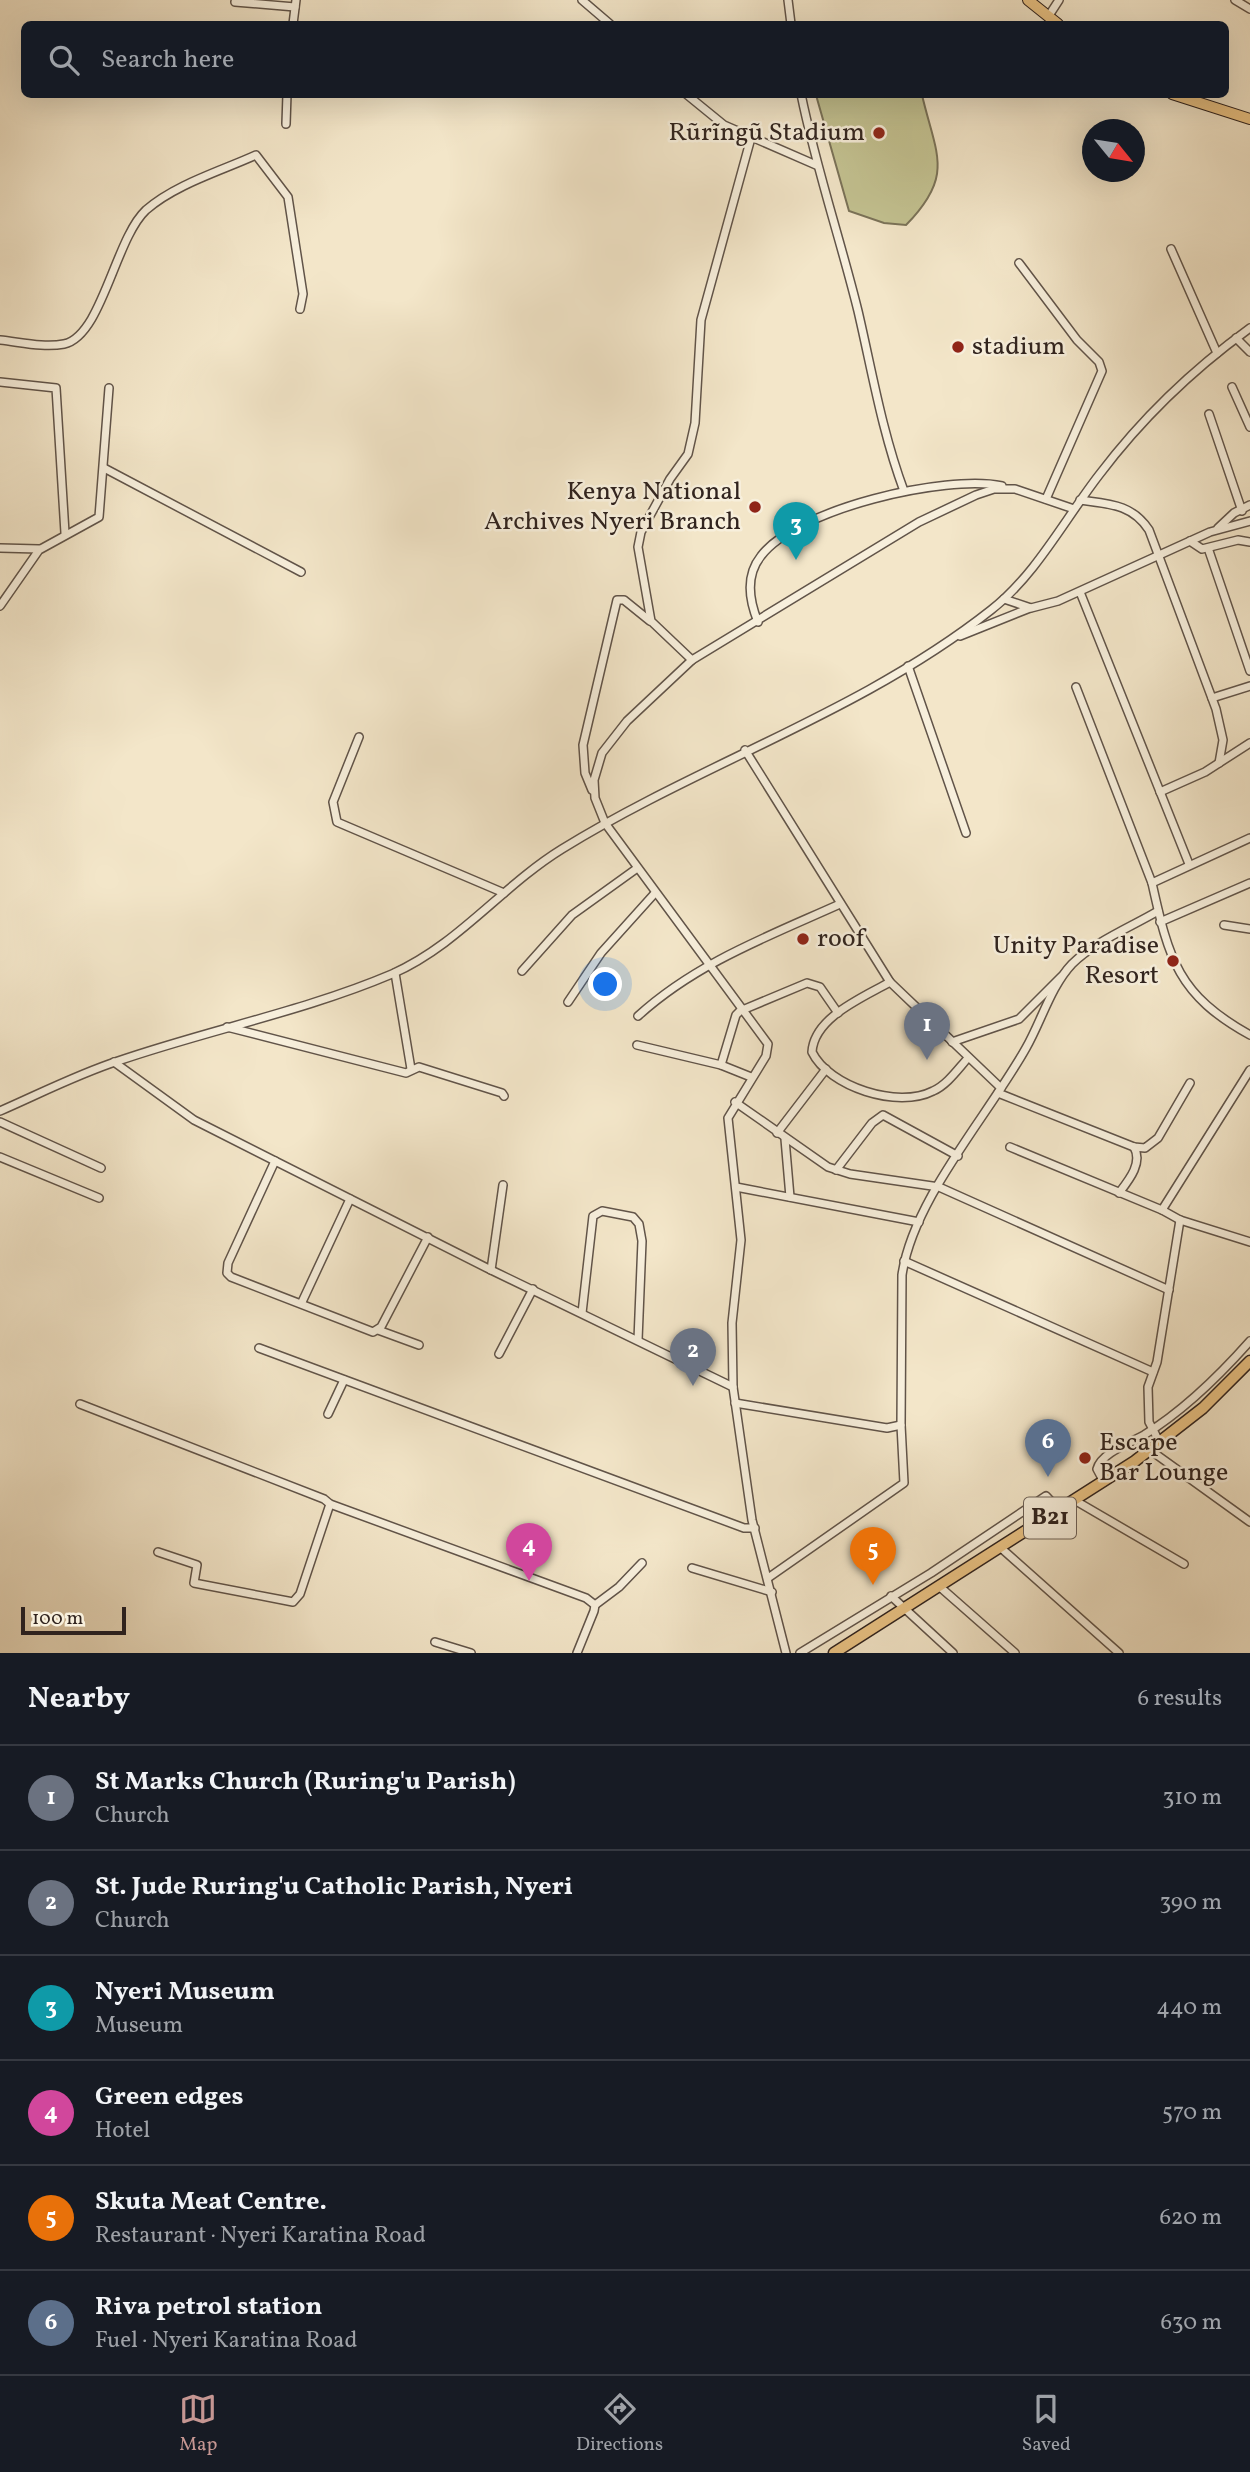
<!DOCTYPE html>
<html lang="en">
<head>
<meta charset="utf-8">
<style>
  :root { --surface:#171b24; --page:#242831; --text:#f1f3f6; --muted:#9ea1a6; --line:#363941; --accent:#c59692 }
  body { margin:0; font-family:Vollkorn,serif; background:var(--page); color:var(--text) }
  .compass { position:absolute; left:1082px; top:119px; width:63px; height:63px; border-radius:50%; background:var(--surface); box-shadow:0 7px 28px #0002; rotate:120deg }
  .scale { position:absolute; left:21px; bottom:18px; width:105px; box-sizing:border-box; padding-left:7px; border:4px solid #30231e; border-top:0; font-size:19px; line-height:24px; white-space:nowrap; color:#30231e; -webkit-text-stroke:5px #f7efdc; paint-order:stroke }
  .you { position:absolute; left:606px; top:985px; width:24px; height:24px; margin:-18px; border:5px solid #fff; border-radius:50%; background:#1a73e8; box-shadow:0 0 0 10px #1a73e833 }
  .badge { display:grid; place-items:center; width:46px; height:46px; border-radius:50%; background:var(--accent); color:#fff; font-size:23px; font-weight:700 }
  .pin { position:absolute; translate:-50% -58px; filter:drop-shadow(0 2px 4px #0008) }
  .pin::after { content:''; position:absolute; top:37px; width:24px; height:21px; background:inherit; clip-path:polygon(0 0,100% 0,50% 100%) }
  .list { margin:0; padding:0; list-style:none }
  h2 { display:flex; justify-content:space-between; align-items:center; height:91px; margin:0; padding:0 28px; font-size:30px }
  h2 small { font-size:23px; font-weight:400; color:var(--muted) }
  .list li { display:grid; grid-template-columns:46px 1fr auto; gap:21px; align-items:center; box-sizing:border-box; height:105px; padding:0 28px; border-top:2px solid var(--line) }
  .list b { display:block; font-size:26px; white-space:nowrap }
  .list p { margin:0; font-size:23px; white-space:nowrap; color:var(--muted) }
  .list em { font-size:23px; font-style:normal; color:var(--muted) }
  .icon { flex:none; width:38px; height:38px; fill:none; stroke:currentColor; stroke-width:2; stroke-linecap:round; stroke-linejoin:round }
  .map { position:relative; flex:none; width:1250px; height:1653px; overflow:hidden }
  .search { position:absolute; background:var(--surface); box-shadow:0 7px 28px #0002; left:21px; right:21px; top:21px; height:77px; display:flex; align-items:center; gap:18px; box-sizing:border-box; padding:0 24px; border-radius:10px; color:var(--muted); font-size:26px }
  .sheet { height:721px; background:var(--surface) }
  nav { display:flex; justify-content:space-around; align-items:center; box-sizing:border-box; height:98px; border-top:2px solid var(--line); background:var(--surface); font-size:19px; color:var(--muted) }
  nav a { display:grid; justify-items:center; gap:4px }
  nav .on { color:var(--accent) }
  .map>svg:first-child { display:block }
</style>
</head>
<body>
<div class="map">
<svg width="1250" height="1653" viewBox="0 0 1250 1653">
  <rect width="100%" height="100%" fill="#f3e6c9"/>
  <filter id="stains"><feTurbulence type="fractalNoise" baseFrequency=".00286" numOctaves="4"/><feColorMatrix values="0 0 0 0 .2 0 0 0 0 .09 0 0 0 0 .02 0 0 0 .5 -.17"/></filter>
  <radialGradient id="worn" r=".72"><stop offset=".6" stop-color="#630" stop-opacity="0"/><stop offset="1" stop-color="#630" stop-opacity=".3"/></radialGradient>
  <path fill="#c3c291" stroke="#7a7258" stroke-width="2" d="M816 95H922C936 155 955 175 906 225L884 223 849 211Z"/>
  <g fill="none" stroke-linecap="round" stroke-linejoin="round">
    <g stroke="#615449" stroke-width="10">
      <g id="minor">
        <polyline points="582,0 610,24"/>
        <polyline points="788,0 791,24"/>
        <polyline points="1235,0 1250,9"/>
        <polyline points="235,2 295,7"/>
        <polyline points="1048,17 1059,0"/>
        <polyline points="293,24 296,0"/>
        <polyline points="686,94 724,125 816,165"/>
        <path d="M801 94C816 168 840 238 858 311 872 371 882 432 904 491"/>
        <polyline points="286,124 287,94"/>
        <polyline points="1171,249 1217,353"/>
        <polyline points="1019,263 1077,340 1099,362 1102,371 1046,499"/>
        <polyline points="1236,338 1250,352"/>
        <path d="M0 340C20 342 44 348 64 344 102 336 115 239 146 210 176 184 221 171 256 155L288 197 303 294 300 309"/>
        <polyline points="0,382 56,388 65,533"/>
        <polyline points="1232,387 1250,427"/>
        <polyline points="1209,414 1242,511"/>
        <polyline points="104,468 301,572"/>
        <path d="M1080 500C1109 504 1132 504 1149 530L1216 709 1223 740 1219 763"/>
        <polyline points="1218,528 1234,513 1250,505"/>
        <polyline points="1190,541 1202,549 1238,540 1250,542"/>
        <polyline points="0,548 39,549"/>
        <polyline points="1208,548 1250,671"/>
        <polyline points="1080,592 1189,864"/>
        <polyline points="1004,599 1031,608 1058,601 1210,532 1250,521"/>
        <polyline points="0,606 39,550 99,517 109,388"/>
        <path d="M758 622C749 600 745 576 761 556 796 509 946 474 1002 486"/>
        <polyline points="960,636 1030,608"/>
        <polyline points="692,660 651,621 638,547 641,532 670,479 688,454 695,423 701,320 751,138"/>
        <polyline points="908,666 966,833"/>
        <polyline points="1076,687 1152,883"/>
        <polyline points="1212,698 1250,686"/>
        <polyline points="359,737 333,802 337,822 504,893"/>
        <polyline points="745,750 890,982 1001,1088"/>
        <polyline points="592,790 585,773 583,745 617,600 624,600 650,621"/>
        <polyline points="1160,792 1205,772 1250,743"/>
        <path d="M1250 838 1152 883C1169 960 1178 995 1250 1035"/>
        <polyline points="1160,922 1250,883"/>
        <polyline points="1224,925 1250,929"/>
        <polyline points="522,971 572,915 636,869"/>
        <polyline points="395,973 411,1069"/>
        <path d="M890 982C864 997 814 1017 812 1052 829 1087 898 1109 933 1091 947 1085 958 1069 968 1058"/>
        <polyline points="568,1002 601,953 655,893"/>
        <path d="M638 1016C696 963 769 936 840 904"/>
        <polyline points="227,1027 406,1073 419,1067 502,1093 504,1096"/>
        <polyline points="952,1042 1019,1019 1061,977"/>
        <polyline points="637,1045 721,1065 751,1077"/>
        <polyline points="114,1062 194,1120 491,1270 733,1387"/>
        <polyline points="721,1065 736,1015 740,1011 807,983 820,987 838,1013"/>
        <polyline points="1250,1070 1162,1210 1180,1220 1250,1242"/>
        <polyline points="998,1093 1134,1147 1145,1148 1158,1138 1190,1083"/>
        <polyline points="735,1102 828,1167 850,1174 939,1187 1169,1290"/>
        <path d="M0 1111C39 1094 78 1074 118 1061 208 1030 305 1011 392 974 458 945 502 886 562 849 701 763 862 712 991 610 1035 576 1065 519 1099 475 1142 418 1192 370 1250 328"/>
        <polyline points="0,1122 101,1168"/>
        <polyline points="777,1133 826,1069"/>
        <polyline points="785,1139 790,1197"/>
        <polyline points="1010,1147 1162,1210"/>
        <polyline points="0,1157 99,1198"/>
        <polyline points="275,1161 228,1263 227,1273 231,1277 373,1332 381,1327 428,1237"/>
        <polyline points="836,1170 872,1123 883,1115 958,1156"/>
        <polyline points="736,1187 919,1222"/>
        <path d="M1119 1193C1129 1180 1143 1163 1134 1147"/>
        <polyline points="904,1261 1153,1372"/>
        <polyline points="491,1270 503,1185"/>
        <polyline points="302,1302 350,1199"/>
        <polyline points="582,1313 593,1216 602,1211 633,1217 639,1224 642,1241 638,1340"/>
        <polyline points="378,1330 419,1345"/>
        <polyline points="259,1348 744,1528 755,1528"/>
        <polyline points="499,1354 533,1289"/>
        <polyline points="735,1403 887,1428 901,1425"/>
        <polyline points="80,1404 324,1499 330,1504 586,1598 595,1605 594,1611 577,1653"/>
        <polyline points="328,1414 344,1380"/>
        <polyline points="1160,1443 1149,1422 1148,1387 1157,1362 1180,1220"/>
        <polyline points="1150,1450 1250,1522"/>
        <path d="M1104 1482 1097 1469C1101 1453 1130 1443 1144 1435 1183 1411 1219 1376 1250 1341"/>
        <polyline points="1076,1501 1184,1564"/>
        <polyline points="1001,1548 1119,1653"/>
        <polyline points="158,1552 197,1565 194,1583 293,1602 300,1594 330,1504"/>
        <polyline points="692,1568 772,1592"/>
        <path d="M768 1578 904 1483 901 1425 902 1275C913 1199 988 1116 1026 1048 1041 1022 1051 986 1072 964 1094 942 1131 927 1158 911"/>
        <polyline points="940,1587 1015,1653"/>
        <polyline points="891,1596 953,1653"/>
        <polyline points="595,1605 619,1587 642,1563"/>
        <polyline points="435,1642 471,1653"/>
        <polyline points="786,1653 752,1520 733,1387 732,1323 741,1240 728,1118 766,1056 768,1044 605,823 595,798 594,780 602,753 627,721 692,660 919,522 976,495 994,489 1015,489 1074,509"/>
        <polyline points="800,1653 931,1573 1046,1496 1060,1511"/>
      </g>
    </g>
    <g stroke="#30231e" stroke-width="12">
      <g id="major">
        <polyline points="1028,0 1058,24"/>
        <polyline points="1172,94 1250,119"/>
      </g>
    </g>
    <g stroke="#30231e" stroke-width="13">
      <polyline id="highway" points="834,1653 1135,1461 1203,1408 1250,1361"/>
    </g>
    <use href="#minor" stroke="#f7efdc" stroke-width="7"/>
    <use href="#major" stroke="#eac384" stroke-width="10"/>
    <use href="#highway" stroke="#eac384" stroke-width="10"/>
  </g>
  <g fill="#8f2418" stroke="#f7efdc" stroke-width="2.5">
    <circle cx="879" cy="133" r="7"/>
    <circle cx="958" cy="347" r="7"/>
    <circle cx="755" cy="507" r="7"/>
    <circle cx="803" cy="939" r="7"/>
    <circle cx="1173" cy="961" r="7"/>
    <circle cx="1085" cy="1458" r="7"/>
  </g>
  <g text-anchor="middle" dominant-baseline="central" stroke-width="5" stroke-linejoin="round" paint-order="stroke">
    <rect fill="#f7efdc" stroke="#6c6057" stroke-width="2" x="1024" y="1497.5" width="52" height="41" rx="5"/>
    <g font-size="24" font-weight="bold" fill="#30231e">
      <text x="1050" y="1518">B21</text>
    </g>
    <g font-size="26" fill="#30231e" stroke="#f7efdc" text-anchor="end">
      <text x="865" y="133">Rũrĩngũ Stadium</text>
      <text x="972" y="347" text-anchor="start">stadium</text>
      <text x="741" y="492">Kenya National<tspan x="741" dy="30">Archives Nyeri Branch</tspan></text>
      <text x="817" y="939" text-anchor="start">roof</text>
      <text x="1159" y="946">Unity Paradise<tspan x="1159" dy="30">Resort</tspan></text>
      <text x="1099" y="1443" text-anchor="start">Escape<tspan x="1099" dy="30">Bar Lounge</tspan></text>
    </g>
  </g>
  <rect width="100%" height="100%" filter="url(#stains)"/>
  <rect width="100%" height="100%" fill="url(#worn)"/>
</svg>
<svg class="compass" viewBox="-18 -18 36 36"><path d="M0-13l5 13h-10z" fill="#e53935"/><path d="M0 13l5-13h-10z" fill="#9ea1a6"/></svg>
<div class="scale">100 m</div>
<div class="you"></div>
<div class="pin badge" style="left:927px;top:1060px;background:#6b7280">1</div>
<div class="pin badge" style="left:693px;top:1386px;background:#6b7280">2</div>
<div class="pin badge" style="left:796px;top:560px;background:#0f9aa8">3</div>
<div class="pin badge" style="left:529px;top:1581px;background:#d1479c">4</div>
<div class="pin badge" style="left:873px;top:1585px;background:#e8710a">5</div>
<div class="pin badge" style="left:1048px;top:1477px;background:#5c6f8a">6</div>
<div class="search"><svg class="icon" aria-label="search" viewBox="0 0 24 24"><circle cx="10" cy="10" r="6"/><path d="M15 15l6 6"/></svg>Search here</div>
</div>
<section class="sheet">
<h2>Nearby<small>6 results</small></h2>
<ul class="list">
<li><span class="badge" style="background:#6b7280">1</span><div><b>St Marks Church (Ruring'u Parish)</b><p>Church</p></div><em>310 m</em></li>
<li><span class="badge" style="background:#6b7280">2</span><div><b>St. Jude Ruring'u Catholic Parish, Nyeri</b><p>Church</p></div><em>390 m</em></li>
<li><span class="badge" style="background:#0f9aa8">3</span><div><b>Nyeri Museum</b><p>Museum</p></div><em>440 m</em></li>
<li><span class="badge" style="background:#d1479c">4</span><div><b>Green edges</b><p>Hotel</p></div><em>570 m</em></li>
<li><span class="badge" style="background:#e8710a">5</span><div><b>Skuta Meat Centre.</b><p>Restaurant · Nyeri Karatina Road</p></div><em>620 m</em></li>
<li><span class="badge" style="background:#5c6f8a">6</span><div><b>Riva petrol station</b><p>Fuel · Nyeri Karatina Road</p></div><em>630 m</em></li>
</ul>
</section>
<nav>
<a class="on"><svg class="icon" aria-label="map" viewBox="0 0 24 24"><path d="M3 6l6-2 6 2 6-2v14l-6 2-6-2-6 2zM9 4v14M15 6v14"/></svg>Map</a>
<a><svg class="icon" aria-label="directions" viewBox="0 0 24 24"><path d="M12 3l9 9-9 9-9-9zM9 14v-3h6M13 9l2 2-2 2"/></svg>Directions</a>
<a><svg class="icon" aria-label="saved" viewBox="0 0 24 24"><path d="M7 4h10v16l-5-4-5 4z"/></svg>Saved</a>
</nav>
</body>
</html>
